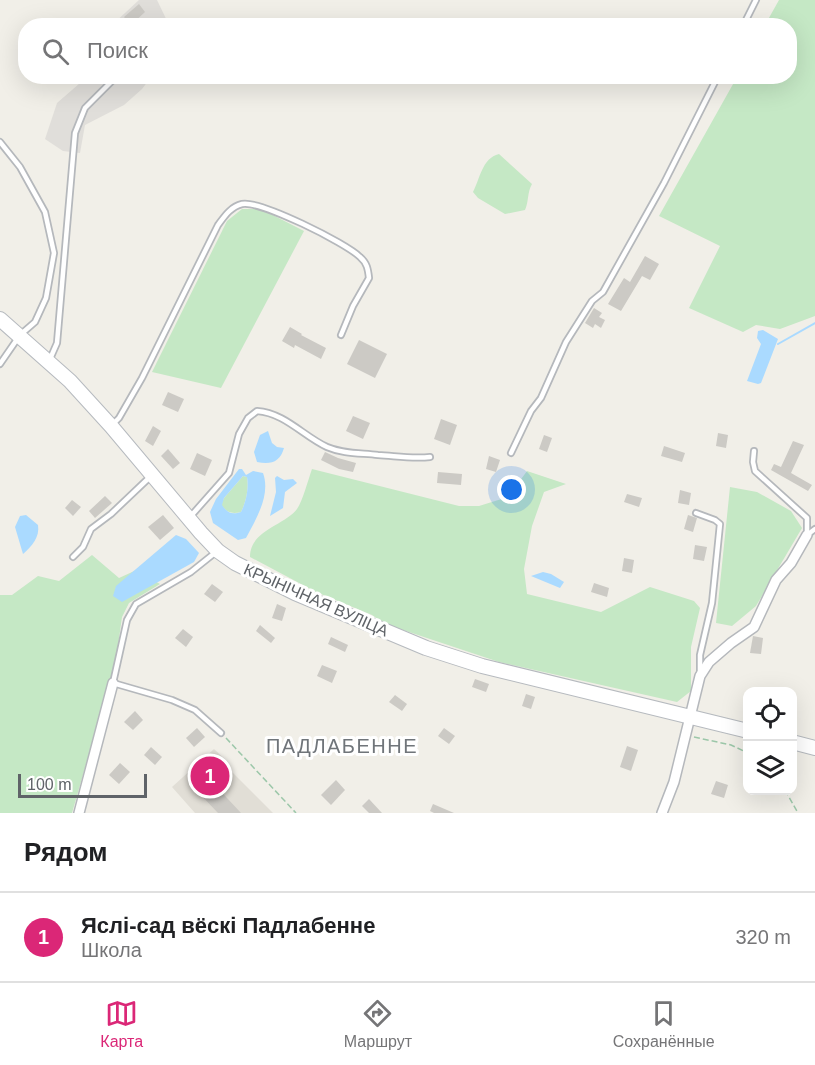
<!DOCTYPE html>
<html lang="ru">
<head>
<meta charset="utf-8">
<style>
  :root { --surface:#fff; --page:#f2f2f2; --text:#202124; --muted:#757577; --line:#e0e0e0; --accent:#db2777 }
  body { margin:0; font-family:Arial,sans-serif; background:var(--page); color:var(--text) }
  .controls { position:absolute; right:18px; bottom:18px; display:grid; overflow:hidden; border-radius:12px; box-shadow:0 6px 24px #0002 }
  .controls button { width:54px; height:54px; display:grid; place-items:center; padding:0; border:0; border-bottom:2px solid var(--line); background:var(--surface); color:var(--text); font:30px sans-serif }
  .scale { position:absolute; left:18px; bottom:15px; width:129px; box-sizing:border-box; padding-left:6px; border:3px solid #5f6368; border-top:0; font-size:16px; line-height:21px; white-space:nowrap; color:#5f6368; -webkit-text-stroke:4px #fff; paint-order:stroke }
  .you { position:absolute; left:512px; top:490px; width:21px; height:21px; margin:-15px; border:4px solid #fff; border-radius:50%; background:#1a73e8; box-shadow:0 0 0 9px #1a73e833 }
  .badge { display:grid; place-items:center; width:39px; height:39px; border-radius:50%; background:var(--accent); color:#fff; font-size:20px; font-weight:700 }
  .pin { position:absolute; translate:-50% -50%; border:3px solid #fff; box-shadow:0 2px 6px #0006 }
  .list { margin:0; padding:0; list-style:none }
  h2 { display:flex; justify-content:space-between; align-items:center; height:78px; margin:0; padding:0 24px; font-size:26px }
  h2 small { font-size:20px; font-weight:400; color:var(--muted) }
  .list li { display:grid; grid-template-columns:39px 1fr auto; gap:18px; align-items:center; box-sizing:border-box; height:90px; padding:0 24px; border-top:2px solid var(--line) }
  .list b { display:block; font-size:22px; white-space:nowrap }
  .list p { margin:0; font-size:20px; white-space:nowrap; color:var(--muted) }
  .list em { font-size:20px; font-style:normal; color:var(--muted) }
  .icon { flex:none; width:33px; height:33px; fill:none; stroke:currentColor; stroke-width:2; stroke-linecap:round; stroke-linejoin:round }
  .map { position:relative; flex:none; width:815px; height:813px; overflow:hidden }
  .search { position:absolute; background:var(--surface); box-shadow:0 6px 24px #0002; left:18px; right:18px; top:18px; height:66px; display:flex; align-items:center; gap:15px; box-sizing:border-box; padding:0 21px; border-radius:24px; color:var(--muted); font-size:22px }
  .sheet { height:168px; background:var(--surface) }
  nav { display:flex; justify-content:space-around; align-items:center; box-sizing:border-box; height:84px; border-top:2px solid var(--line); background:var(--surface); font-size:16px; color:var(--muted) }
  nav a { display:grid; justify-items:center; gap:3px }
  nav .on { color:var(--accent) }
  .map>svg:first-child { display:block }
</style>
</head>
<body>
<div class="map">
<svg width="815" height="813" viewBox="0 0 815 813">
  <rect width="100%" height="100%" fill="#f1efe8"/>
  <g fill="#e0deda">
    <polygon points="139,0 157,0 169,25 111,26"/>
    <polygon points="87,77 151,77 142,89 124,105 85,125 80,153 63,151 45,139 57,103"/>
  </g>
  <polygon fill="#e1ded6" points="214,749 228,762 225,765 273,813 195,813 172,787"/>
  <g fill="#c5e8c5">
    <polygon points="779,0 815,0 815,316 780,329 756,325 743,332 689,308 720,246 659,216 737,77 790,76 790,26 765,25"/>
    <path d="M499 154 532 184C527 193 529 201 525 210L505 214 478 198 473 192C480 179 482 158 499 154Z"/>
    <polygon points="242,209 261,209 304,231 221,388 152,372 227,221"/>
    <path d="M312 469 459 506H479L508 497 527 471 566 484 544 492 532 526 524 569 527 594 601 612 650 587 694 601 700 608 691 647V691L677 702 499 662 385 624 372 615 316 592 250 557C250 530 284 526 297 509 303 500 308 480 312 469Z"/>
    <path d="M243 476 247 477C249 488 246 502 241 512 232 514 227 513 221 505L224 498Z"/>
    <polygon points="730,487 757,492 791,511 802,528 756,606 732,626 716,623"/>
    <polygon points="92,555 119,578 143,567 153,580 160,584 129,603 122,617 116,660 72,813 0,813 0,595 12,595 38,576 59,581"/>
  </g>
  <g fill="#aadaff" fill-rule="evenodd">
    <polygon points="763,330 778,339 761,383 758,384 747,381 761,344 757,338 758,331"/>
    <path d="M268 431 272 443 277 447 284 448C280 462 271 465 257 462L254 452 260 435Z"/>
    <path d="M239 469H242L246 475 253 471 263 473C271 495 256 519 246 538L238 540 213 523 210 512 216 499ZM243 476 247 477C249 488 246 502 241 512 232 515 227 513 222 505L224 498Z"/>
    <polygon points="277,476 284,480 293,479 297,483 285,492 283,508 270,516 276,492 275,478"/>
    <path d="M26 515 38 525C40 537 32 546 23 554L15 527 20 516Z"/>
    <polygon points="176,535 186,539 199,553 194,562 122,602 113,596 116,586"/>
    <polygon points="543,572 551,574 564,582 560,588 531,576"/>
  </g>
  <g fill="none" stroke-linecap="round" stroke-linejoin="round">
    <polyline stroke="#aadaff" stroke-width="2" points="778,344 815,323"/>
  </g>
  <g fill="#cccac5">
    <polygon points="139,4 145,12 131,25 124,17"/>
    <polygon points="645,256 659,264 650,280 642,276 621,311 608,304 624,278 630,282"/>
    <polygon points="594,308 602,313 599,317 605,320 601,328 595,324 593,328 585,323"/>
    <polygon points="290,327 302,334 301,335 326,348 321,359 295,345 294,348 282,341"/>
    <polygon points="359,340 387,354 375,378 347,364"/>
    <polygon points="168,392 184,399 178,412 162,405"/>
    <polygon points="353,416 370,423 363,439 346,431"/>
    <polygon points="441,419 457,425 450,445 434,439"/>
    <polygon points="153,426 161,431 153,446 145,441"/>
    <polygon points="718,433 728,435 726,448 716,446"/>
    <polygon points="544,435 552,438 547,452 539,449"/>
    <polygon points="793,441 804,445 791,473 812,485 808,491 771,470 774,464 781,467"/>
    <polygon points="664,446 685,453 682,462 661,456"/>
    <polygon points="168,449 180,463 173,469 161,456"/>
    <polygon points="325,452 338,458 356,463 353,472 339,469 321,460"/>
    <polygon points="197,453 212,460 205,476 190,469"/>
    <polygon points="489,456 500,460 496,472 486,469"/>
    <polygon points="438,472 462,474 461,485 437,483"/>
    <polygon points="680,490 691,493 689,505 678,503"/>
    <polygon points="627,494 642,498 639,507 624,502"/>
    <polygon points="105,496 112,503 95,518 89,511"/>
    <polygon points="72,500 81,507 73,516 65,508"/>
    <polygon points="163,515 174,528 160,540 148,527"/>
    <polygon points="688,515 697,518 693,532 684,529"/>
    <polygon points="695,545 707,547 704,561 693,559"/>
    <polygon points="624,558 634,560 632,573 622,571"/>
    <polygon points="594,583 609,588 607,597 591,592"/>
    <polygon points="212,584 223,592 215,602 204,594"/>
    <polygon points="277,604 286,608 282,621 272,618"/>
    <polygon points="260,625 275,638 271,643 256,631"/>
    <polygon points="183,629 193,637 186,647 175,638"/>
    <polygon points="753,636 763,638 761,654 750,653"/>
    <polygon points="331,637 348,645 345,652 328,644"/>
    <polygon points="322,665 337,671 332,683 317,676"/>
    <polygon points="475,679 489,684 486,692 472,687"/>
    <polygon points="526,694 535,697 531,709 522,706"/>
    <polygon points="395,695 407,704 402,711 389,702"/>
    <polygon points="135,711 143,720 133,730 124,722"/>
    <polygon points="197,728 205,737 194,747 186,738"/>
    <polygon points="444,728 455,736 449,744 438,736"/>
    <polygon points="627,746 638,750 631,771 620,767"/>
    <polygon points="151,747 162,757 155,765 144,755"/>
    <polygon points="120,763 130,772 119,784 109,775"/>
    <polygon points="336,780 345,790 331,805 321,795"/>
    <polygon points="716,781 728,785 724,798 711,794"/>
    <polygon points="213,783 241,813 218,813 197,791 205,784 208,788"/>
    <polygon points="369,799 382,813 369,813 362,806"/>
    <polygon points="433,804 454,813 434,813 430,811"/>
  </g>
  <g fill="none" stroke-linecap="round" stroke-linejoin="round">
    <g stroke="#b5b8bc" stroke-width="8">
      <g id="lane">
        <polyline points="743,26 756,0"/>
        <polyline points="0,142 20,167 45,212 54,253 46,298 35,322 20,335 0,364"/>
        <polyline points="50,359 57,343 75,133 85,108 117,76"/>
        <path d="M113 424 119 418 142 378 218 225C224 217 230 207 242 204 260 200 346 243 360 257 367 263 368 269 369 278L353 306 341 335"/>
        <polyline points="754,451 753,462 755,471 807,518 807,535"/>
        <polyline points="511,453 531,411 541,398 566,342 592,301 603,292 664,183 718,76"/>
        <polyline points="696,513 715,520 720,524 712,603 700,655 700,673"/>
        <path d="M190 517 229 473 239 434 248 418 257 411C285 413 303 436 327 447 343 454 361 453 378 455 396 456 412 459 430 457"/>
        <polyline points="807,535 815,529"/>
        <polyline points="216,552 191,572 136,604 127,620 113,683 172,700 195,710 221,733"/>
        <polyline points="73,557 83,547 91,529 111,514 151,476"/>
      </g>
    </g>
    <g stroke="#b5b8bc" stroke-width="12">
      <g id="street">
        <polyline points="79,813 113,683"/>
        <polyline points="662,813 674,782 700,676 709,662 731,643 754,627 776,580 791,563 807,535"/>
      </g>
    </g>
    <g stroke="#b6babf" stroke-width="16">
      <g id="secondary">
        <polyline points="0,319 70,381 111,426 201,533 218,551 235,563 295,593 426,648 482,666 748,731"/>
        <polyline points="792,742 815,748"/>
      </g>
    </g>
    <g stroke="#9cc7a9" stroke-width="1.5" stroke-dasharray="6 3" stroke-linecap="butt">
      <polyline points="694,737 731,745 748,753"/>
      <polyline points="226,738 296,813"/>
      <polyline points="785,790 798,813"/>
    </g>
    <use href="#lane" stroke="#fff" stroke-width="4.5"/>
    <use href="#street" stroke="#fff" stroke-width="9"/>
    <use href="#secondary" stroke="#fff" stroke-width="14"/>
  </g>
  <g text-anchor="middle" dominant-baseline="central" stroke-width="6" stroke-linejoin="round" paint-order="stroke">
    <g font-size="16" fill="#5f6368" stroke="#fff">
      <text transform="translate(316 600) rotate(24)">КРЫНІЧНАЯ ВУЛІЦА</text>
    </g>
    <g font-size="20" letter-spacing="1.5" fill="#70757a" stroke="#fff">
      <text x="342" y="746">ПАДЛАБЕННЕ</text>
    </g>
  </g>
</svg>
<div class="controls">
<button><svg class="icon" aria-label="locate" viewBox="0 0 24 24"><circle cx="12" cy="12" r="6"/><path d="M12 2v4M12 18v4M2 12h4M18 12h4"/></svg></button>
<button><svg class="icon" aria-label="layers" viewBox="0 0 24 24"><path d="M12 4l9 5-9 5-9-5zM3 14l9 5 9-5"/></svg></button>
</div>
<div class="scale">100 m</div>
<div class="you"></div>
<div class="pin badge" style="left:210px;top:776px">1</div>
<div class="search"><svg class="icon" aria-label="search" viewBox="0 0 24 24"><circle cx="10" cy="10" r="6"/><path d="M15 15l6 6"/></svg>Поиск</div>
</div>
<section class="sheet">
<h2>Рядом<small></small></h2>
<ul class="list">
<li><span class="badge">1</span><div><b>Яслі-сад вёскі Падлабенне</b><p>Школа</p></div><em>320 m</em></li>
</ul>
</section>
<nav>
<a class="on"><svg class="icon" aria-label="map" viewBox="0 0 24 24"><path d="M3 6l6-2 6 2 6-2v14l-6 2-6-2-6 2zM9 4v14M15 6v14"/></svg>Карта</a>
<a><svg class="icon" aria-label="directions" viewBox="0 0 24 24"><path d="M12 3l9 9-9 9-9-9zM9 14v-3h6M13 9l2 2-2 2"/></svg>Маршрут</a>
<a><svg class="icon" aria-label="saved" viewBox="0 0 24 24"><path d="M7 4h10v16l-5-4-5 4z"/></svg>Сохранённые</a>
</nav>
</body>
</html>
